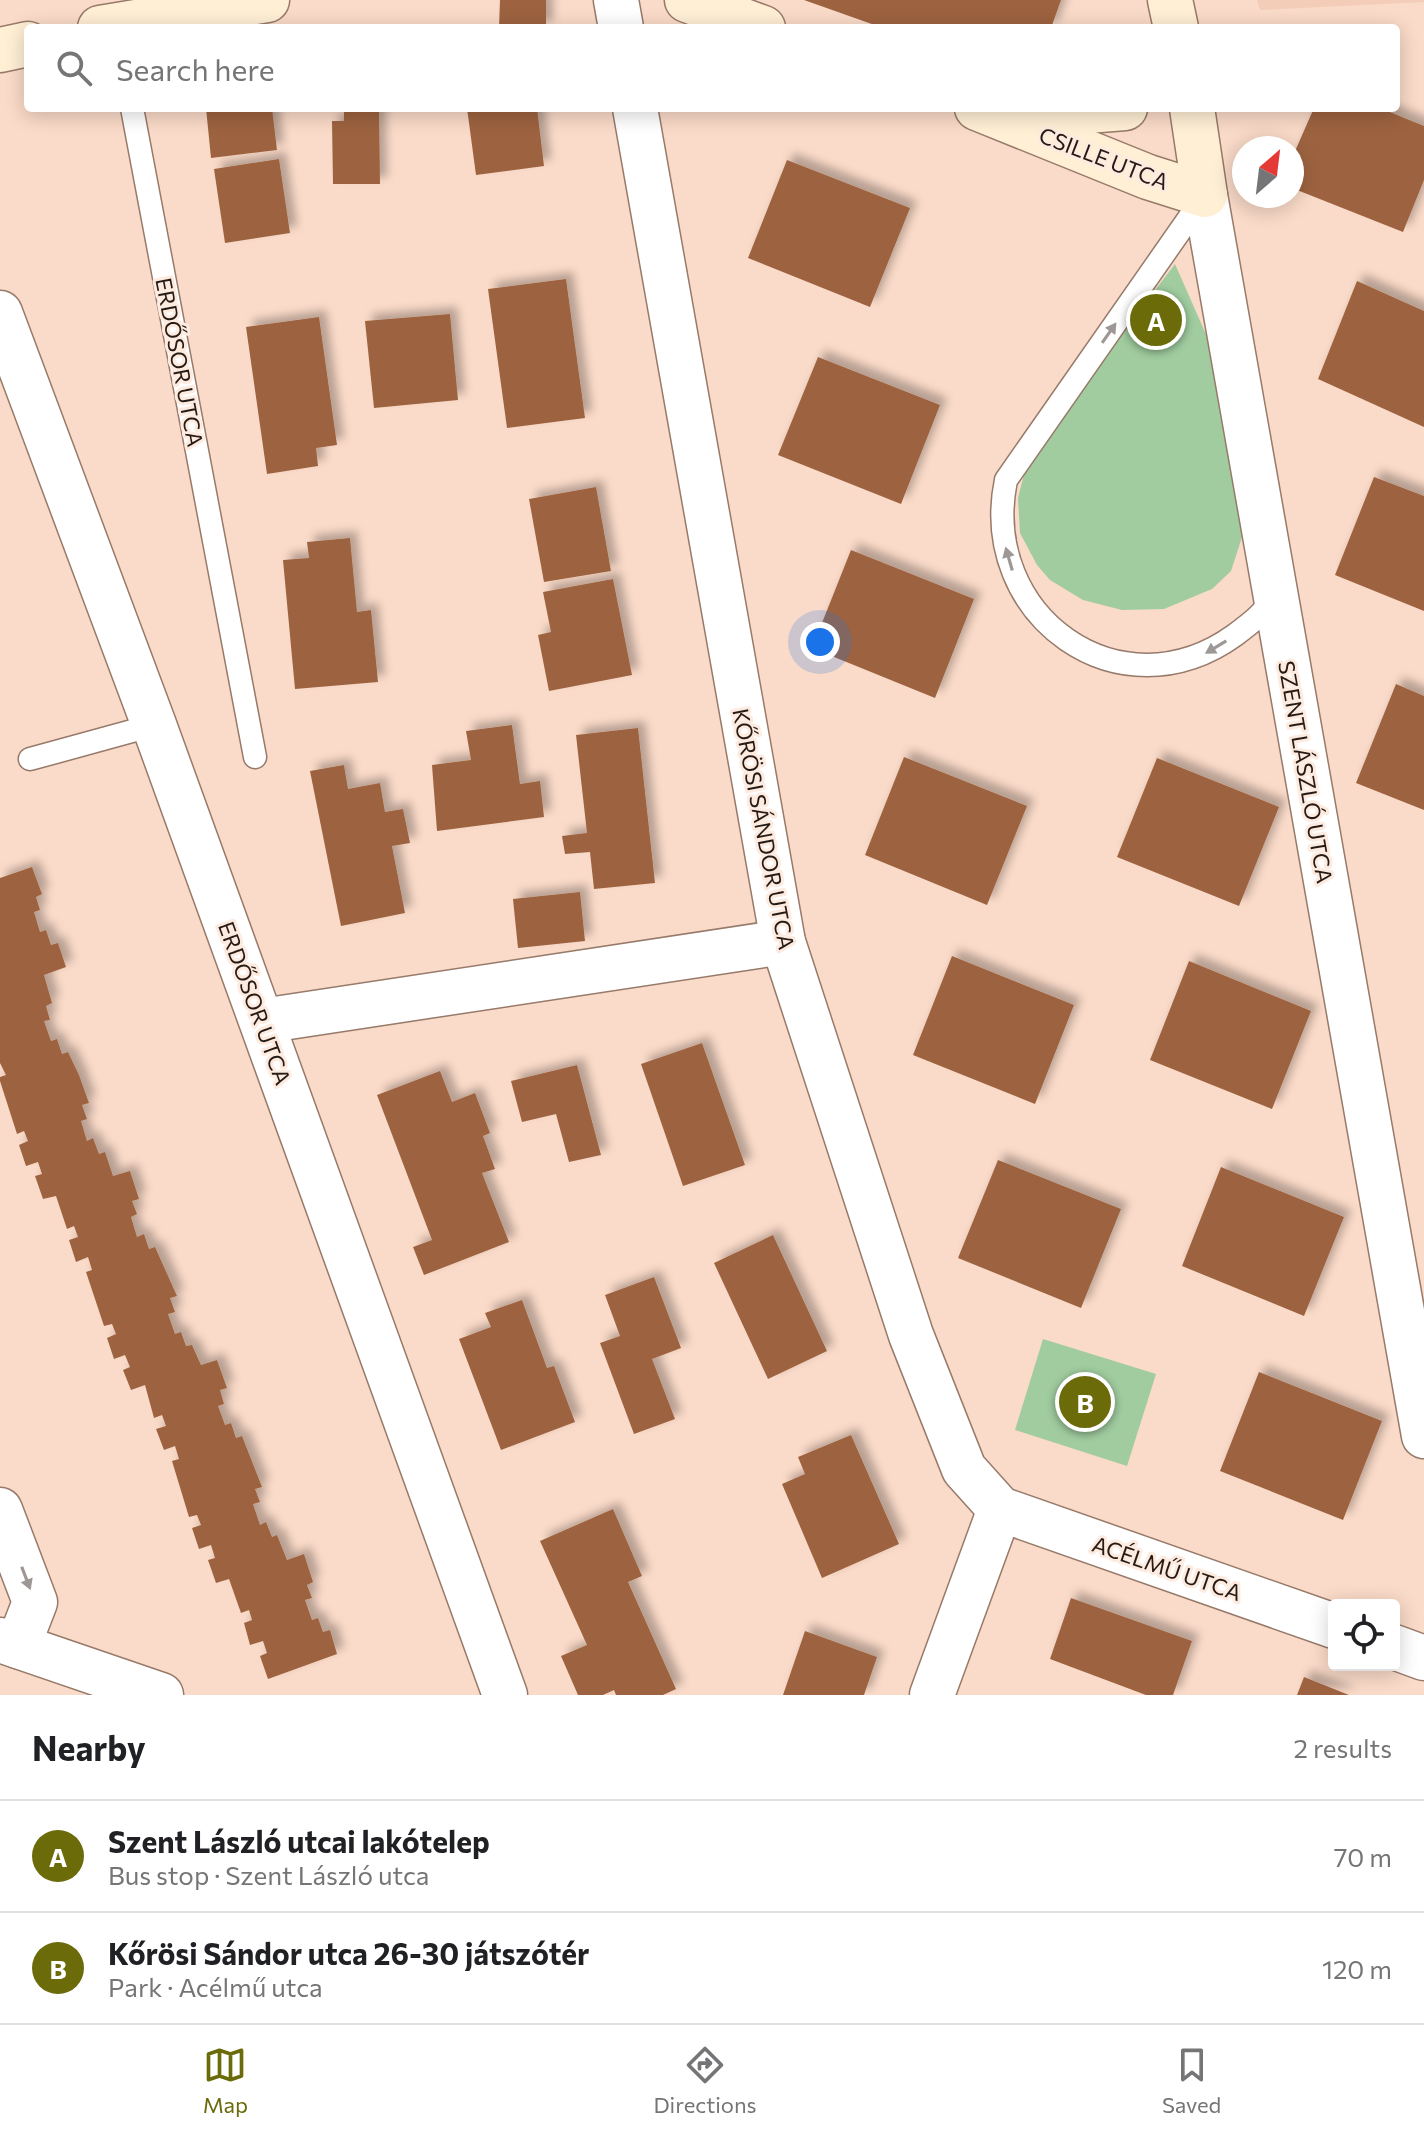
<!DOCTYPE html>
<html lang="en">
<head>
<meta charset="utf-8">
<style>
  :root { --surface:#fff; --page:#f6f6f6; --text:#202124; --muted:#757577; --line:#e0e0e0; --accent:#6c6b0a }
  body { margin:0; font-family:Commissioner,sans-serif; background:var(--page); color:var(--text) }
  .controls { position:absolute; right:24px; bottom:24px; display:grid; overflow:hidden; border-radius:8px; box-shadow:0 4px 20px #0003 }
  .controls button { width:72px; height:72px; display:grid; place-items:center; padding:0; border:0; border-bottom:2px solid var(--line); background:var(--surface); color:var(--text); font:40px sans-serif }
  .compass { position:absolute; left:1232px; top:136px; width:72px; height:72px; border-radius:50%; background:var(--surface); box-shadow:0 4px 20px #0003; rotate:28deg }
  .you { position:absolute; left:820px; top:642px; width:28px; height:28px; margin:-20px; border:6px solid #fff; border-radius:50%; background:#1a73e8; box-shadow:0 0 0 12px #1a73e833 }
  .badge { display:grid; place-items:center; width:52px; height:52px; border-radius:50%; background:var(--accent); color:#fff; font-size:26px; font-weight:700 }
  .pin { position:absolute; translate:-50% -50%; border:4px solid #fff; box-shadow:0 2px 8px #0006 }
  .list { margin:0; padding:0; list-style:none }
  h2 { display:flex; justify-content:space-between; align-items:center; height:104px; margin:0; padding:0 32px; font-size:34px }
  h2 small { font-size:26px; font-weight:400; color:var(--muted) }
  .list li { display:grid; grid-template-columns:52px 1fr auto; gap:24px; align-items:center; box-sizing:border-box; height:112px; padding:0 32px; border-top:2px solid var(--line) }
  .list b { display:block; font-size:30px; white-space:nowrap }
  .list p { margin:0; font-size:26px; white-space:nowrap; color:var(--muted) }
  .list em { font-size:26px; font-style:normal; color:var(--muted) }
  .icon { flex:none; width:44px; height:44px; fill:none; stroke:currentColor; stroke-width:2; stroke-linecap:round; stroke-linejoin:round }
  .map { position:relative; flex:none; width:1424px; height:1695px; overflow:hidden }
  .search { position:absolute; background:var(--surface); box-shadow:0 4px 20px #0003; left:24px; right:24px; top:24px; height:88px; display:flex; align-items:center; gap:20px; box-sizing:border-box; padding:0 28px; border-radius:8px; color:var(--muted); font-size:30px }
  .sheet { height:328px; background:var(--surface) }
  nav { display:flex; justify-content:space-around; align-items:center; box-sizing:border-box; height:112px; border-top:2px solid var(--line); background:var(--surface); font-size:22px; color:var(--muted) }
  nav a { display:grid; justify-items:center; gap:4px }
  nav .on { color:var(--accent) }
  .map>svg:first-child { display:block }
</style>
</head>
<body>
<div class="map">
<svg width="1424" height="1695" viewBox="0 0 1424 1695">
  <defs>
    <filter id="shadow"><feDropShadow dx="7" dy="-7" stdDeviation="4" flood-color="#0004"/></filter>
  </defs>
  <rect width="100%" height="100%" fill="#fadac8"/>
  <polygon fill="#f3cdb7" points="1257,0 1424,0 1424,2 1260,10"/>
  <g fill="#a0cc9f">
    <polygon points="1175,264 1212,348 1244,531 1231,571 1212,589 1164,609 1122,610 1083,600 1050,580 1037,565 1020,533 1018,498 1029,455"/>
    <polygon points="1043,1339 1156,1374 1127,1466 1015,1430"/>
  </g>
  <g fill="#9d6340" filter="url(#shadow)">
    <polygon points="500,0 546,0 546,28 499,28"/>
    <polygon points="804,0 1061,0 1051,28 883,28"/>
    <polygon points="206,108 272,108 277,150 211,158"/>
    <polygon points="344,108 379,108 380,184 333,184 332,121 344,121"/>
    <polygon points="467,108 537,108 544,166 476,175"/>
    <polygon points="1314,108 1380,108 1424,126 1424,180 1403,232 1292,188 1292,158"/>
    <polygon points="279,159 290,233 225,243 214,169"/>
    <polygon points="787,160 910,208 870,307 748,258"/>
    <polygon points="566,279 585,418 507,428 488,289"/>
    <polygon points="1357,281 1424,311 1424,427 1318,379"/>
    <polygon points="450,314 458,400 374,408 365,321"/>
    <polygon points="319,317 337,445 316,448 318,466 267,474 246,327"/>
    <polygon points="818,357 940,405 901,504 778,455"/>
    <polygon points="1374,477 1424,496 1424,611 1335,575"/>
    <polygon points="596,487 611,571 544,582 529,499"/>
    <polygon points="350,538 357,612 371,610 378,682 295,689 283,560 309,558 307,542"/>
    <polygon points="851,550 974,599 935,698 812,648"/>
    <polygon points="613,579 632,675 549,691 538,635 551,632 543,592"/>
    <polygon points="1396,684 1424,696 1424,810 1356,783"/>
    <polygon points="512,725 520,784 540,781 544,817 437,831 432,765 471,760 466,731"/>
    <polygon points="638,728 655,883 594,889 590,852 565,854 562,836 587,833 576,735"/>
    <polygon points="904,757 1027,806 987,905 865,855"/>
    <polygon points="1157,758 1279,807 1239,906 1117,857"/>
    <polygon points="344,765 348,789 380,783 385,812 403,809 410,843 392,846 405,913 341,926 310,771"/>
    <polygon points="32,867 42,894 36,897 40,910 34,912 40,932 46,930 51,945 58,943 66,967 44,975 52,1003 46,1006 50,1020 44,1021 51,1041 57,1039 62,1054 68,1052 79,1075 89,1103 82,1105 87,1119 81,1121 87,1141 93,1138 99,1154 105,1152 113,1176 130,1171 139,1199 132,1201 137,1214 131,1217 137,1237 144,1234 149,1249 155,1247 177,1296 170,1298 175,1312 168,1314 175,1334 181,1332 186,1346 192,1345 201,1365 217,1360 227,1388 220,1390 224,1404 218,1406 225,1425 231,1423 236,1438 242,1436 262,1487 255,1489 260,1502 253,1504 260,1525 266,1522 272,1537 277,1535 287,1560 304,1554 313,1582 307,1585 312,1598 305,1600 312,1620 318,1618 323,1632 330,1630 337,1654 268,1679 260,1656 267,1653 263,1641 250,1645 244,1623 252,1620 249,1610 241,1613 229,1579 216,1583 208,1560 215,1558 211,1545 199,1549 192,1528 201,1525 197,1515 189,1517 172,1461 179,1459 175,1446 164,1450 156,1429 166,1426 162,1415 154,1418 145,1385 131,1390 123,1370 130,1367 125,1355 114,1359 107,1338 116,1334 112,1324 104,1326 86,1272 92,1270 88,1257 76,1262 69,1240 78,1237 74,1226 67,1229 56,1196 43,1199 35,1176 42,1174 38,1162 26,1166 19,1145 28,1141 24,1131 17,1134 0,1081 0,1077 6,1075 0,1063 0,878"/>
    <polygon points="580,892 585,941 518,948 513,899"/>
    <polygon points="952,956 1074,1005 1035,1104 913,1055"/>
    <polygon points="1189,961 1311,1011 1272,1109 1150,1060"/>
    <polygon points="702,1043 745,1165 683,1186 641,1064"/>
    <polygon points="577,1065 601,1155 569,1162 556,1114 522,1122 511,1081"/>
    <polygon points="440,1071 452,1102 475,1093 490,1133 483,1136 495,1169 482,1173 509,1242 424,1275 413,1247 432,1240 377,1095"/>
    <polygon points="998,1160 1121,1209 1081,1308 958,1258"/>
    <polygon points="1221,1167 1344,1217 1304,1316 1182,1266"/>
    <polygon points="773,1235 827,1351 768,1379 714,1263"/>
    <polygon points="654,1277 681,1348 652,1359 675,1419 634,1434 600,1343 620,1336 605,1295"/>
    <polygon points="522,1300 547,1368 554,1366 575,1422 501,1450 459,1339 491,1327 485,1313"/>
    <polygon points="1259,1372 1382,1421 1343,1520 1220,1471"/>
    <polygon points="851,1435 899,1544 822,1578 782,1484 805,1474 798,1457"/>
    <polygon points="613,1509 642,1576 628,1582 676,1689 663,1695 616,1695 614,1690 603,1695 578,1695 561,1656 587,1645 540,1541"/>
    <polygon points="1071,1598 1192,1641 1173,1695 1146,1695 1050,1659"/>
    <polygon points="805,1631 877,1657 864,1695 783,1695"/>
    <polygon points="1304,1677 1349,1695 1297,1695"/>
  </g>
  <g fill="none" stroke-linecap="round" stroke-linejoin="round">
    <g stroke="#977a6a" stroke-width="25">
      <g id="lane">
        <polyline points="132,108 255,757"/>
        <path d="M1203 198 1006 480C978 616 1120 718 1235 635 1251 623 1264 613 1275 597"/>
        <polyline points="30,759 154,725"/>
      </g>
    </g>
    <g stroke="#977a6a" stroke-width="47">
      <g id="street">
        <polyline points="616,0 621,28"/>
        <polyline points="635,108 783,942 911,1335 964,1469 1000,1509 1334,1626"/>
        <polyline points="1205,195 1424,1436"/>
        <polyline points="0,313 154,725 505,1695"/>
        <polyline points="262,1021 783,942"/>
        <polyline points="0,1510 35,1602 18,1646"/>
        <polyline points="0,1640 161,1695"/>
        <polyline points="1394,1647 1424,1658"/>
        <polyline points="932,1695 1000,1509"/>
      </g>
    </g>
    <g stroke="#977a6a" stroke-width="47">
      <g id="secondary">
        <polyline points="687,0 763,28"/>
        <polyline points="1170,0 1176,28"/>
        <polyline points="100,28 267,0"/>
        <polyline points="0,50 28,44"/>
        <polyline points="977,108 1148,177 1205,195 1192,108"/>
        <polyline points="1011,117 1125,108"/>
      </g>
    </g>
    <use href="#lane" stroke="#fff" stroke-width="22"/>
    <use href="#street" stroke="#fff" stroke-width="44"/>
    <use href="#secondary" stroke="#ffefd5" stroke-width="44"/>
  </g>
  <defs><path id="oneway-solid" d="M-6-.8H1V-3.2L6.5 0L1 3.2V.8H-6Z" transform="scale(2)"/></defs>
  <g fill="#9d9895">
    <use href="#oneway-solid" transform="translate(1109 333) rotate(-55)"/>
    <use href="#oneway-solid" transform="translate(1009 559) rotate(-106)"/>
    <use href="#oneway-solid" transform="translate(1216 647) rotate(149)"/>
    <use href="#oneway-solid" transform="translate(26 1578) rotate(69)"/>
  </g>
  <g text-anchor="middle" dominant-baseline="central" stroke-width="6" stroke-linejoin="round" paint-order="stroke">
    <g font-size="22" fill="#251a14" stroke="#feebe0">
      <text transform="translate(1104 158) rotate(21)">CSILLE UTCA</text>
      <text transform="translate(180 362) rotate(79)">ERDŐSOR UTCA</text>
      <text transform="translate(1306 772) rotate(80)">SZENT LÁSZLÓ UTCA</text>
      <text transform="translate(764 829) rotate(79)">KŐRÖSI SÁNDOR UTCA</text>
      <text transform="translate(255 1003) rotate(70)">ERDŐSOR UTCA</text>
      <text transform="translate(1167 1568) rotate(19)">ACÉLMŰ UTCA</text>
    </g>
  </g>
</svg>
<div class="controls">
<button><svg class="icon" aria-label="locate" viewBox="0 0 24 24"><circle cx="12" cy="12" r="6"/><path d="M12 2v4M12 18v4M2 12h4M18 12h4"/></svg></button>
</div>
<svg class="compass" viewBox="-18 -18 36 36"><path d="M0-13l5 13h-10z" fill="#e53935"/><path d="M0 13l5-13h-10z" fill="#757577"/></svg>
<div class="you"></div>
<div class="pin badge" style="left:1156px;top:320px">A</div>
<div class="pin badge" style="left:1085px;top:1402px">B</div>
<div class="search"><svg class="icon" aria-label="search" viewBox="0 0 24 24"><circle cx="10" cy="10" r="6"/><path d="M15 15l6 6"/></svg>Search here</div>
</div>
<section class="sheet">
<h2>Nearby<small>2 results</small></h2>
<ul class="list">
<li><span class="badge">A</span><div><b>Szent László utcai lakótelep</b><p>Bus stop · Szent László utca</p></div><em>70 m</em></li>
<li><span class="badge">B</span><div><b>Kőrösi Sándor utca 26-30 játszótér</b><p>Park · Acélmű utca</p></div><em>120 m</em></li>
</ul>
</section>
<nav>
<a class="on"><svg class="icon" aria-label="map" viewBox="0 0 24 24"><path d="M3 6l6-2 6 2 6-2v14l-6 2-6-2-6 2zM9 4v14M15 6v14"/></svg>Map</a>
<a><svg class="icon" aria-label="directions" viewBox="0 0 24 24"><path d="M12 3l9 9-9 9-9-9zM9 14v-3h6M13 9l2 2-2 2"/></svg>Directions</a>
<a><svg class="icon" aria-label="saved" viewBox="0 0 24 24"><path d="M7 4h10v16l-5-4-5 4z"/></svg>Saved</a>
</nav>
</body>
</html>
